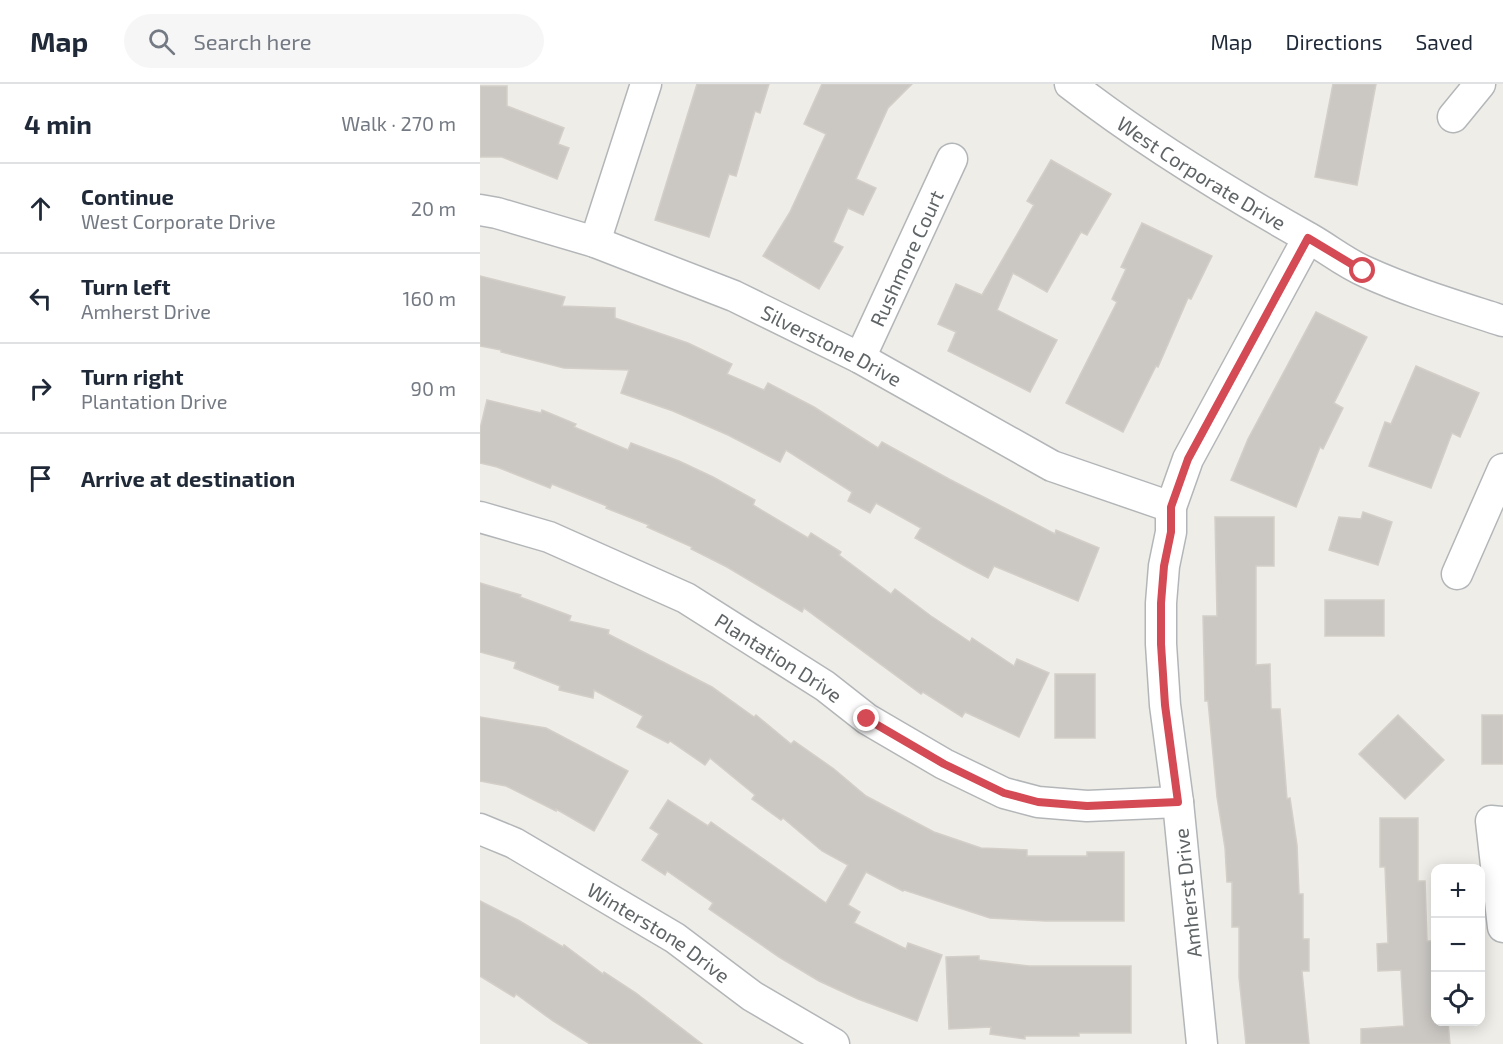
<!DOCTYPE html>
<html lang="en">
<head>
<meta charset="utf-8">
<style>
  :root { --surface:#fff; --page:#f6f6f7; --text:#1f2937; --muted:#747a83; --line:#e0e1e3 }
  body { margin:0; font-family:"Exo 2",sans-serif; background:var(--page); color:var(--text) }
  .controls { position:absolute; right:18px; bottom:18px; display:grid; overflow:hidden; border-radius:12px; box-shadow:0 3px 15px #0003 }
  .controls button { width:54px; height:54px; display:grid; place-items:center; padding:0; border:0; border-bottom:2px solid var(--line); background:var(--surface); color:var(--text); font:30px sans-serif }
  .stop { position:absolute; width:18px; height:18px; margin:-14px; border:4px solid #d44a55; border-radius:50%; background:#fff }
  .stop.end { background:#d44a55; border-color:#fff; box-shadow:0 2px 6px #0008 }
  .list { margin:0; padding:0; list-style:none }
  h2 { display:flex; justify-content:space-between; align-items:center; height:78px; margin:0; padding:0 24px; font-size:26px }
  h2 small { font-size:20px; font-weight:400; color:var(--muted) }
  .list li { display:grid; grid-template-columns:39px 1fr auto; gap:18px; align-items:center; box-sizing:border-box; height:90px; padding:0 24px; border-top:2px solid var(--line) }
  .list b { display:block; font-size:22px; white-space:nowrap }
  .list p { margin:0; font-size:20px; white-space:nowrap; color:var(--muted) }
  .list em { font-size:20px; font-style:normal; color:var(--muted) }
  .icon { flex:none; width:33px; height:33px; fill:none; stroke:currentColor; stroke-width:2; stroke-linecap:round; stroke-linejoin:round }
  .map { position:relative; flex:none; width:1023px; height:960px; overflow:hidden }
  header { display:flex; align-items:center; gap:36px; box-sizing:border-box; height:84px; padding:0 30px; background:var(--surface); border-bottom:2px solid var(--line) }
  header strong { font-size:28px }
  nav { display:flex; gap:33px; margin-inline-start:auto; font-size:21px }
  .search { width:420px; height:54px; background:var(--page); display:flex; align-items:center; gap:15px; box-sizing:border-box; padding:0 21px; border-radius:33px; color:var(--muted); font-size:22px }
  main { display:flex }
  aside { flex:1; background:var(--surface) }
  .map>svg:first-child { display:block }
</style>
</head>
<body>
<header>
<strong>Map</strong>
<div class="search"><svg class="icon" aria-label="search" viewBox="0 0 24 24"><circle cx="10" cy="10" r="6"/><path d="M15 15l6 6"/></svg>Search here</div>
<nav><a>Map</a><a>Directions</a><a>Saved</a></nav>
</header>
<main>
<aside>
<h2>4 min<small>Walk · 270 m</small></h2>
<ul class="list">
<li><svg class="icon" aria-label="ahead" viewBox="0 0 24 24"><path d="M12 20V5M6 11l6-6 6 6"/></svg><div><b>Continue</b><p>West Corporate Drive</p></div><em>20 m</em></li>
<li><svg class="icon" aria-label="left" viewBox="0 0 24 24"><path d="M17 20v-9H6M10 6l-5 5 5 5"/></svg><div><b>Turn left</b><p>Amherst Drive</p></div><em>160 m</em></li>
<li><svg class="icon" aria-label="right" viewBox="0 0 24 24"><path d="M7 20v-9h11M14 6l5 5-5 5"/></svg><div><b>Turn right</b><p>Plantation Drive</p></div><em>90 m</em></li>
<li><svg class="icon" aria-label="arrive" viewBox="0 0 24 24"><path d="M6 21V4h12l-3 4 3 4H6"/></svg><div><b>Arrive at destination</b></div></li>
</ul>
</aside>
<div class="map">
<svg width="1023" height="960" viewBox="0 0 1023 960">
  <rect width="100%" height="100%" fill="#efede8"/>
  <g fill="#cbc8c4" stroke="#d3cec7" stroke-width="1.5">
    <polygon points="217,0 289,0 280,29 275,27 256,92 249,90 229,153 175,136"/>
    <polygon points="342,0 432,0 408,24 376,95 396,104 383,131 368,124 353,158 363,163 339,205 283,172 310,128 346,50 324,40"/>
    <polygon points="853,0 896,0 877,101 835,93"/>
    <polygon points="0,2 27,2 27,22 84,44 78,60 89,64 77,95 22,73 0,73"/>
    <polygon points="571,76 631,110 607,151 601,148 567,208 533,189 517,226 577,256 550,308 468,267 476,248 458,240 476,200 502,211 554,121 547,117"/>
    <polygon points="662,139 732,172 711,215 708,214 678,283 676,282 643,348 586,319 637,218 632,215 646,185 641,183"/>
    <polygon points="0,192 85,213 82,222 135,224 135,234 208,259 252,280 247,290 284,306 288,299 334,323 398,364 402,358 469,395 575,450 576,446 619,464 598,517 514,482 508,494 485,482 435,454 441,444 396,419 390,429 368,417 372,408 306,366 300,378 248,351 193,327 141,309 149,286 84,284 21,268 21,266 0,262"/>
    <polygon points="836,228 887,253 854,319 863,324 843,365 840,363 816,423 751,396 768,355"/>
    <polygon points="936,282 999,309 980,353 972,349 951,404 889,382 905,338 911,340"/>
    <polygon points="7,316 61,329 62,326 96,340 94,343 148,366 151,359 199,377 233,393 275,416 273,421 328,454 331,449 361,468 359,471 411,510 415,505 451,532 490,558 492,554 534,582 537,575 569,589 539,653 485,628 482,633 443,608 441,610 324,524 322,528 247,483 211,465 212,463 167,443 169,441 126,424 127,422 72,400 70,404 17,383 0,379 0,345"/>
    <polygon points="883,428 912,438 898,481 849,466 859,433 881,435"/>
    <polygon points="735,433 794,433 794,482 776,482 776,581 790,580 791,625 800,625 807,715 810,714 817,761 819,810 823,810 823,855 829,855 829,887 822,887 829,960 766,960 759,893 759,843 752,843 752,798 747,798 745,764 737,713 728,617 725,617 723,532 737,532"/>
    <polygon points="0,499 41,511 40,513 91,532 89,537 129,546 128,550 232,603 274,633 276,631 311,660 314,657 354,685 386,712 454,748 501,764 547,766 547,772 607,772 607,768 644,768 644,837 566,837 510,834 424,806 423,807 386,788 368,821 380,828 374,839 426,865 428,859 462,871 437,937 378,915 339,897 299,873 229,825 233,819 187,787 185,791 162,776 179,750 170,744 188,716 228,742 231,738 346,819 368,781 342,767 303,734 301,736 272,715 275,711 230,674 225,681 190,657 188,659 157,643 163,632 114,606 113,614 79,606 80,602 34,584 36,578 0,568"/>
    <rect x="845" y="516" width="59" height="36"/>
    <rect x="575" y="590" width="40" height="64"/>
    <polygon points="918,631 964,676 925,715 879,670"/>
    <rect x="1002" y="631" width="21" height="49"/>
    <polygon points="0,633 66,644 148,687 114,747 76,725 76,727 26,702 0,697"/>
    <polygon points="900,734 938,734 938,797 945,797 947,857 956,857 956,938 968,938 970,960 881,960 881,945 924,942 921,886 898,887 897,860 908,859 905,783 900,783"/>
    <polygon points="0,817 38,836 83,863 84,861 123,890 124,888 156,909 222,960 110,960 73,937 36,910 34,913 0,892"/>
    <polygon points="499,872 499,876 549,882 651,882 651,949 599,949 599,952 545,952 545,955 510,950 511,943 469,945 466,873"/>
  </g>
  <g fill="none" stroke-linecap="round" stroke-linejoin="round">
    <g stroke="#b3b6b8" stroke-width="33">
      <g id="minor">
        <path id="s1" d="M590 0C665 58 745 107 827 153 847 164 865 179 886 188 930 208 977 222 1023 237"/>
        <polyline points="973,33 1000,0"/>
        <path id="s2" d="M0 126 17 129 115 158 254 212 380 274 572 382 691 423"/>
        <polyline points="115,158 166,0"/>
        <path id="s3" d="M380 274 472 75"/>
        <path id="s4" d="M0 433 69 453 206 514 345 602 387 635 464 680 524 709 558 718 607 722 698 718"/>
        <polyline points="977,490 1023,385"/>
        <polyline points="1023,738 1011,737 1023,843"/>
        <path id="s5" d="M0 745 34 759 195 854 272 912 354 960"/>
        <polyline points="722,960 698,718 685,621 681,560 681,519 684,482 691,448 691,423 708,375 828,154"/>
      </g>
    </g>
    <use href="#minor" stroke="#fff" stroke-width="30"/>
  </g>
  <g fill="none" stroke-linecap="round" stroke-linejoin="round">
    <polyline stroke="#d44a55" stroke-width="8" points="387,635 464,680 524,709 558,718 607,722 698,718 685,621 681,560 681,519 684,482 691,448 691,423 708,375 828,154 883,187"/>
  </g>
  <g text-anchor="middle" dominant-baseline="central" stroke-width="5" stroke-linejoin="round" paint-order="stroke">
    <g font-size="20" fill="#5f6466" stroke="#fff">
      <text stroke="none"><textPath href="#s1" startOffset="159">West Corporate Drive</textPath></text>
      <text stroke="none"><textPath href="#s3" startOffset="110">Rushmore Court</textPath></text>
      <text stroke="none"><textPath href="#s2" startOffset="378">Silverstone Drive</textPath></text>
      <text stroke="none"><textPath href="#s4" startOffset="332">Plantation Drive</textPath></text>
      <text transform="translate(707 809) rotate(-96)">Amherst Drive</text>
      <text stroke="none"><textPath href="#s5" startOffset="207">Winterstone Drive</textPath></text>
    </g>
  </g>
</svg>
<div class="controls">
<button>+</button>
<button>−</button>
<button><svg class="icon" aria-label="locate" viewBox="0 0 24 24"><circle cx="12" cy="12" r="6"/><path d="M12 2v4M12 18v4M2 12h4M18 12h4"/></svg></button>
</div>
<div class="stop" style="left:883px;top:187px"></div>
<div class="stop end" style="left:387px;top:635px"></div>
</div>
</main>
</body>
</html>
